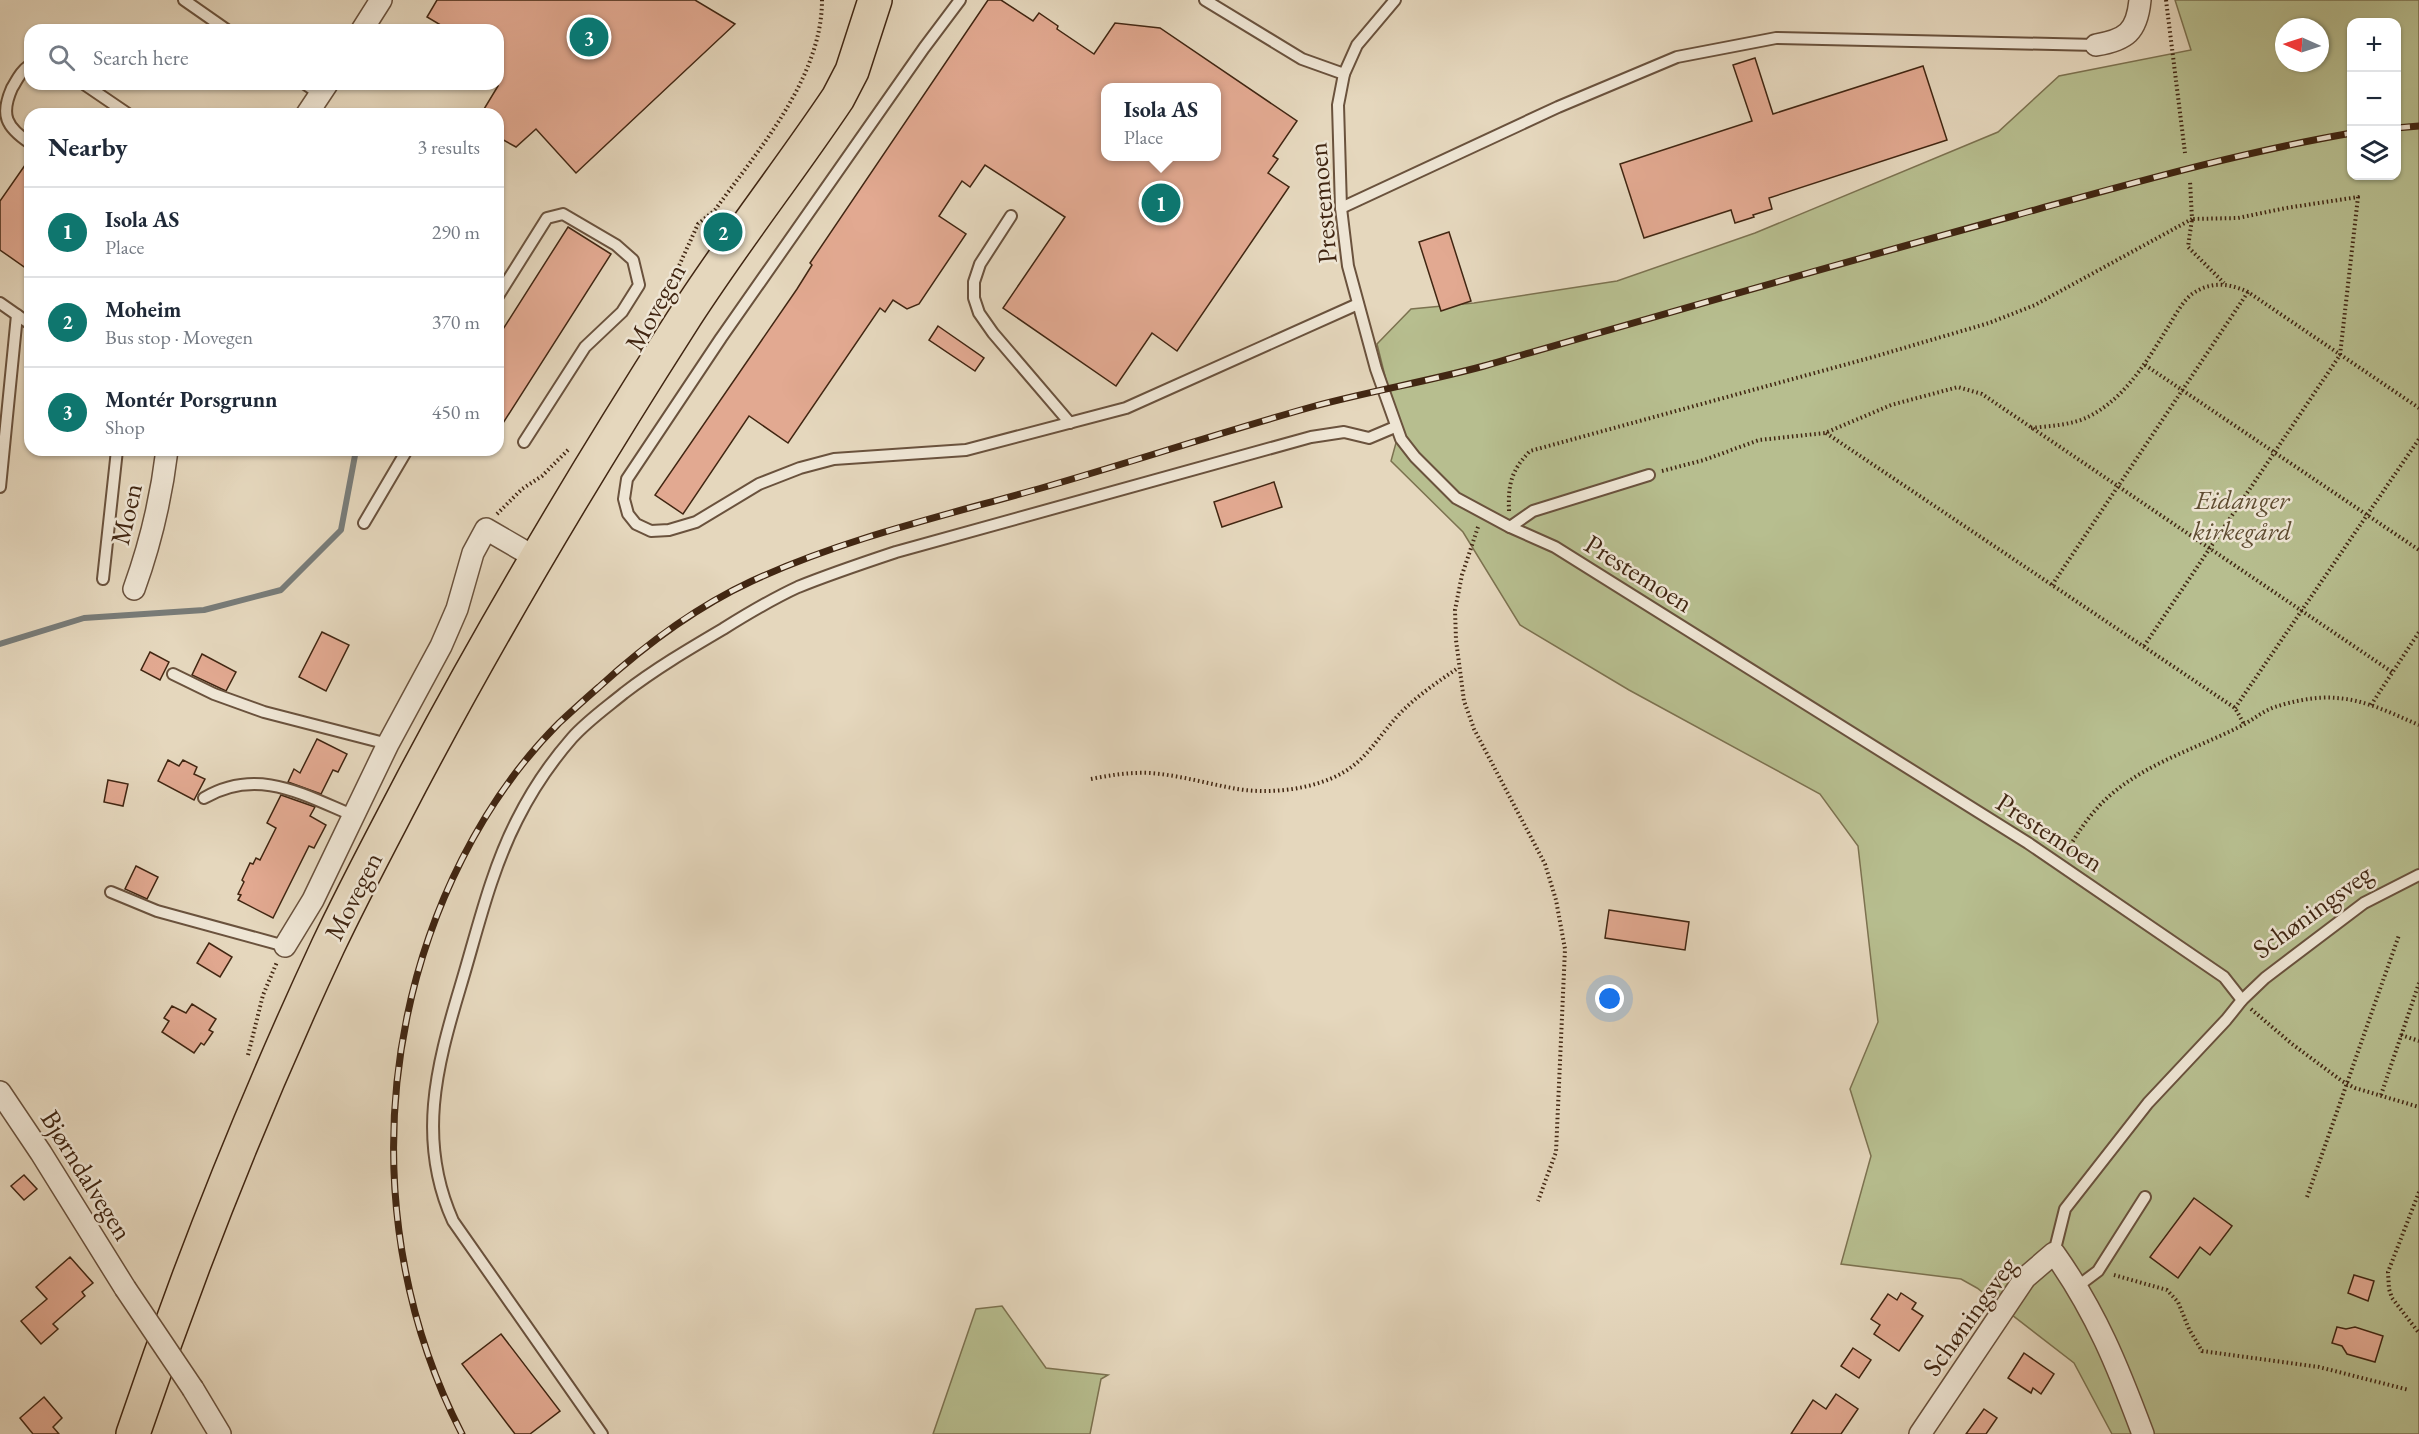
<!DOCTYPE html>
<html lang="en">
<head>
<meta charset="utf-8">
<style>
  :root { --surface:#fff; --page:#f6f6f7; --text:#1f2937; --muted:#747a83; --line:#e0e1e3; --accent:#0f766e }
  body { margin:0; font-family:"EB Garamond",serif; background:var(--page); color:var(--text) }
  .controls { position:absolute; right:18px; top:18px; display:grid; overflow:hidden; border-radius:12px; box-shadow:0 2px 4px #0004 }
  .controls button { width:54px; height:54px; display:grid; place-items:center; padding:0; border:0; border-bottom:2px solid var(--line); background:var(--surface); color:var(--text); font:30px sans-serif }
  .compass { position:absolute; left:2275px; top:18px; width:54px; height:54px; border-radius:50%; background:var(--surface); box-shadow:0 2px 4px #0004; rotate:273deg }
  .you { position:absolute; left:1610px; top:999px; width:21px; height:21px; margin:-15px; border:4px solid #fff; border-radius:50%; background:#1a73e8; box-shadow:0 0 0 9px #1a73e833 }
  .badge { display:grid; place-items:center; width:39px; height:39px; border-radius:50%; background:var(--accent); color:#fff; font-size:20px; font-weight:700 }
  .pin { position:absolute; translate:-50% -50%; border:3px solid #fff; box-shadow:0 2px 6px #0006 }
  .popup { position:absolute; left:1101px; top:83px; width:120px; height:78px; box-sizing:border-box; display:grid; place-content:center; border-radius:12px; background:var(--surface); filter:drop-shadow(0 2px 4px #0005); font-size:20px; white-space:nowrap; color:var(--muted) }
  .popup b { font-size:22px; color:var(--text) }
  .popup::after { content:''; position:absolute; left:50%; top:100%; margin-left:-12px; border:12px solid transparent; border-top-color:var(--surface) }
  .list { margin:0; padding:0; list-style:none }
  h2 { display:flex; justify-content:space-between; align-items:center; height:78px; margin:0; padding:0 24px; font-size:26px }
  h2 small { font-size:20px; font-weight:400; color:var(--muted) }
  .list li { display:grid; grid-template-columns:39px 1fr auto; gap:18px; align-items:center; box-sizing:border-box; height:90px; padding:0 24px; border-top:2px solid var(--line) }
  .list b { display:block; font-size:22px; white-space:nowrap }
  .list p { margin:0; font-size:20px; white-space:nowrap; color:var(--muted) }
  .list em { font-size:20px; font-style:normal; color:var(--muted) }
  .icon { flex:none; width:33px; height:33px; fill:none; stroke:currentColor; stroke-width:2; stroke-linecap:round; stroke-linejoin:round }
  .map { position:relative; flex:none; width:2419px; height:1434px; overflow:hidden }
  .search { position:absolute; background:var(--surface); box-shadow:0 2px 4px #0004; left:24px; top:24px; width:480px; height:66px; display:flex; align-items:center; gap:15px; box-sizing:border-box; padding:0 21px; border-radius:18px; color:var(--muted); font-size:22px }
  .panel { position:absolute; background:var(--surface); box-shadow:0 2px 4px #0004; left:24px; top:108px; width:480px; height:348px; border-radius:18px }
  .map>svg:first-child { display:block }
</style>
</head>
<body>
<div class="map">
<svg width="2419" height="1434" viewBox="0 0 2419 1434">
  <rect width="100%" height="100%" fill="#e5d7bd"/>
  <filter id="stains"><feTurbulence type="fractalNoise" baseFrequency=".00333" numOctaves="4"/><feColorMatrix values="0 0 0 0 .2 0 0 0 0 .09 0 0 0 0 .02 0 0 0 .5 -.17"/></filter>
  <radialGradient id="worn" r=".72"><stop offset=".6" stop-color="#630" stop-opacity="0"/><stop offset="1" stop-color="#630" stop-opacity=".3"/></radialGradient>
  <g fill="#b7be8f" stroke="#7c7250" stroke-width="1.5" fill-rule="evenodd">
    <path d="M2175 0H2419V1434H2112L2074 1363 1977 1288 1961 1279 1841 1264 1871 1156 1850 1089 1878 1022 1858 846 1820 794 1629 690 1520 625 1463 532 1391 461 1399 432 1377 344 1411 309 1474 303 1617 281 1755 233 1998 132 2059 76 2191 50ZM2352 22H2396V176H2352ZM2284 27H2320V63H2284Z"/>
    <polygon points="1002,1306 1046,1368 1108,1375 1101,1379 1090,1434 933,1434 976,1309"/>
  </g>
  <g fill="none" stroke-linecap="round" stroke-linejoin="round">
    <polyline stroke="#787c79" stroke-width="6" points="0,644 84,618 204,610 281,590 341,530 356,450"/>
  </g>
  <g fill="#e2a991" stroke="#412612" stroke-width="1.5" fill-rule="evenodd">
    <polygon points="437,0 695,0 735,24 576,173 536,129 516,147 498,137 498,114 481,114 498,86 498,30 449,30 427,17"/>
    <path d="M988 0H1001L1033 21 1039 13 1058 26 1057 29 1094 54 1115 23 1160 28 1297 121 1273 156 1278 159 1268 173 1289 187 1177 351 1152 333 1116 386 1003 308 1065 217 985 165 970 187 962 181 939 216 966 234 919 304 907 309 893 300 885 312 880 308 788 443 749 416 683 514 655 495 797 289 812 265 810 263ZM1106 87H1216V156H1106Z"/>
    <polygon points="1755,58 1773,114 1923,66 1947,140 1769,198 1772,209 1753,215 1754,217 1735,223 1731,210 1644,238 1620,164 1752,121 1733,65"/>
    <polygon points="30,158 30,271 0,250 0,201"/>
    <polygon points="568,227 611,254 498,431 498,337"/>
    <polygon points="1449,232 1471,301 1441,311 1419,242"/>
    <polygon points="938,326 984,358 975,371 929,340"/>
    <polygon points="1274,482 1282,507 1222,527 1214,502"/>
    <polygon points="322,632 349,645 326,691 299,677"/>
    <polygon points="150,652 169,662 160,680 141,670"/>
    <polygon points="202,654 236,672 226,691 192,675"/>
    <polygon points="317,739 347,754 338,772 333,770 321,794 288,782 294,769 300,773"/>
    <polygon points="168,760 179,766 183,760 197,767 194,774 205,779 194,800 158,781"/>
    <polygon points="108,780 128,784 123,806 104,802"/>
    <polygon points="281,795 315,807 310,816 326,825 314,848 309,846 273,918 238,900 241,895 238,894 244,882 242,880 250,863 253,864 256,858 260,860 276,828 267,823"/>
    <polygon points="136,866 158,877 147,899 125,889"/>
    <polygon points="1609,910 1689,922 1685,950 1605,938"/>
    <polygon points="209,943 232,957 220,977 197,963"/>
    <polygon points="192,1004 216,1019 209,1030 213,1032 204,1045 201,1043 194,1053 162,1032 169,1021 164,1018 172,1006 186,1013"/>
    <polygon points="24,1175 37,1189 24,1200 11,1186"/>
    <polygon points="2194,1198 2232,1226 2210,1255 2200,1247 2178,1278 2150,1257"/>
    <polygon points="70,1257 93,1283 82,1292 85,1296 53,1324 58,1329 41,1344 21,1321 47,1299 36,1287"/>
    <polygon points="2354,1275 2374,1281 2368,1301 2348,1293"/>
    <polygon points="1901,1293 1916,1303 1912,1309 1923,1316 1899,1351 1874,1334 1880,1325 1871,1319 1888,1294 1897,1300"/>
    <polygon points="2337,1327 2346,1329 2355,1327 2383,1336 2375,1362 2347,1354 2342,1346 2332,1343"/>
    <polygon points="501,1334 560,1411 530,1434 515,1434 462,1364"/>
    <polygon points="1853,1348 1871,1360 1859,1378 1841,1366"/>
    <polygon points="2024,1353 2054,1374 2041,1394 2033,1388 2031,1393 2008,1378"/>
    <polygon points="1836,1394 1858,1409 1841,1434 1791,1434 1813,1400 1826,1409"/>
    <polygon points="44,1397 62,1418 53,1427 59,1434 33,1434 20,1418"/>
    <polygon points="1984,1409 1997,1418 1986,1434 1966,1434"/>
  </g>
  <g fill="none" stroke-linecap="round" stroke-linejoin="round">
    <g stroke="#6a523d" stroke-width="14">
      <g id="service">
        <polyline points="184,0 227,30"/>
        <polyline points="960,0 924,48 721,338 627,479 624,499 628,514 636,524 651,531 669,530 696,522 759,484 800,468 834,459 966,450 1126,408 1358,304"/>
        <polyline points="1205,0 1302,59 1344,74"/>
        <polyline points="1395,0 1357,45 1344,74 1338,105 1341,208 1348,266 1376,369 1401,439 1415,457 1456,498 1510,527 1555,547 2028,843 2224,977 2242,1000"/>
        <path d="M30 65C21 71 18 78 12 88 0 115 6 127 30 143"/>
        <polyline points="84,84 128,114"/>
        <polyline points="305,84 320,94"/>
        <polyline points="1341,208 1558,107 1677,57 1776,38 2096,45"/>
        <polyline points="1011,216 980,264 974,282 974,298 979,313 993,333 1070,423"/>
        <polyline points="498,296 547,218 563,214 616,245 633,260 639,285 622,312 585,347 524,442"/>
        <polyline points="0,303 30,324"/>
        <polyline points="0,487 17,315"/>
        <polyline points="364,523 407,450"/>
        <polyline points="1510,527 1533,511 1649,475"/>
        <polyline points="103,579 117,450"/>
        <polyline points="173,674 214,694 264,712 388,744"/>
        <path d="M204 798C257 767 302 794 352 815"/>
        <polyline points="111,892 157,911 285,946"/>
        <polyline points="2054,1253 2065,1209 2148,1103 2226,1020 2242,1000 2265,978 2364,903 2419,875"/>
        <polyline points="2078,1286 2098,1271 2145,1197"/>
        <path d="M602 1434 453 1221C417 1141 436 1068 460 988 477 932 490 873 517 820 531 792 551 762 572 738 587 721 607 707 624 693 655 669 689 649 723 629 747 614 772 599 798 587 830 574 863 563 896 552L1311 437 1344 432 1369 438 1395 427"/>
      </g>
    </g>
    <g stroke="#6a523d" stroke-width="24">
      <g id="minor">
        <polyline points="362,30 381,0"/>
        <path d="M2096 45C2126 40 2137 32 2140 0"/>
        <polyline points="307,114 327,84"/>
        <path d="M134 589C151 542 161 500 167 450"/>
        <polyline points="285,946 313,900 388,744 441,646 457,609 473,553 486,529 536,558"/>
        <polyline points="0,1092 41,1153 125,1288"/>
        <polyline points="193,1389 220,1434"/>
        <path d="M1920 1434 2025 1278 2054 1253C2096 1312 2118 1367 2143 1434"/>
      </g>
    </g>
    <g stroke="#412612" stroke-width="36">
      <path id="primary" d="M133 1434C189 1268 254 1105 328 946 354 891 383 837 411 783 494 626 585 473 681 323 730 246 787 174 838 98L852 71 875 0"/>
    </g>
    <g stroke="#412612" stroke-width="4" stroke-dasharray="1.5 3" stroke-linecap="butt">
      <polyline points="2166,0 2185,153"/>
      <path d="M668 290 698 224 715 210C758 150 822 78 822 0"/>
      <polyline points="2145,365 2419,550"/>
      <path d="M2031 428C2050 426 2073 425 2090 416 2126 397 2147 361 2168 327 2175 316 2182 302 2192 294 2211 281 2229 283 2248 292L2419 408"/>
      <polyline points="1826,433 2235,708 2244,724"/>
      <polyline points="1662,471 1704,460 1759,440 1825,433 1891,405 1947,390 1958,387 1982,394 2392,672"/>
      <path d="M1509 511C1508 484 1511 471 1530 451L1873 357 1989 323 2035 305 2192 219 2190 181"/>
      <polyline points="497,514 522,489 542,476 569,449"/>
      <polyline points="1478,527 1462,575 1455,610 1456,640 1464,701 1474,729 1545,864 1556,900 1565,949 1556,1152 1538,1201"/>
      <polyline points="2052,585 2248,292"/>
      <polyline points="2144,646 2340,355 2358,197 2286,208 2238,218 2192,219 2188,247 2224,283"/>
      <polyline points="2371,705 2419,632"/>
      <polyline points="2235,708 2419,439"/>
      <path d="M1091 779C1111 775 1130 772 1150 773 1178 775 1205 783 1232 788 1266 795 1314 790 1344 772 1366 759 1378 738 1394 720 1412 699 1436 683 1458 668"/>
      <path d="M2066 853C2078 831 2095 807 2114 792 2152 761 2200 747 2243 725 2254 719 2263 711 2275 707 2293 701 2317 696 2337 698 2366 700 2393 714 2419 725"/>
      <polyline points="2251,1009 2292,1044 2342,1081 2355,1088 2419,1107"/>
      <polyline points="2401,1035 2419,1041"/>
      <polyline points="248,1055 263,995 277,962"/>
      <polyline points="2381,1095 2419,983"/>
      <polyline points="2419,1192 2388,1272 2389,1289 2392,1298 2419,1333"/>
      <polyline points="2307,1197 2399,935"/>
      <polyline points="2114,1275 2167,1290 2178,1302 2189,1329 2202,1351 2319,1367 2409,1390"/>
    </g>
    <use href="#service" stroke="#eee5d4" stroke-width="10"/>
    <use href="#minor" stroke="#eee5d4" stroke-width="21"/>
    <use href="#primary" stroke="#e5d7bd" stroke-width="33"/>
    <g stroke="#412612" stroke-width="7">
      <g id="rail">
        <polyline points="2396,128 2419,126"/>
        <path d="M462 1434C396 1306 378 1158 407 1017 429 910 481 801 559 723 572 711 585 699 599 687 645 645 694 608 752 581 845 538 947 515 1045 487 1135 461 1225 431 1315 406 1371 391 1429 381 1484 366 1661 315 1837 264 2013 216 2126 185 2236 153 2352 133"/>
      </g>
    </g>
    <use href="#rail" stroke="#eee5d4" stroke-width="4.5" stroke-dasharray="14" stroke-linecap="butt"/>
    <g stroke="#6a523d" stroke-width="24" stroke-linecap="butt">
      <polyline id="minor-bridge" points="125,1288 193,1389"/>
    </g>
    <use href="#minor-bridge" stroke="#eee5d4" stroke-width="21"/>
  </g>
  <g text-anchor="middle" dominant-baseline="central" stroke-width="5" stroke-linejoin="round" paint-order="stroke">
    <g font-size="27" fill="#412612" stroke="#eee5d4">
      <text transform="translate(1322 203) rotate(-95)">Prestemoen</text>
      <text transform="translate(655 307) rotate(-61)">Movegen</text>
      <text transform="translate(126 514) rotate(-77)">Moen</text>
      <text transform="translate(1639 573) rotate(32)">Prestemoen</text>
      <text transform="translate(2050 832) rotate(33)">Prestemoen</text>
      <text transform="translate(353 896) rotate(-63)">Movegen</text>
      <text transform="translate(2312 911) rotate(-36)">Schøningsveg</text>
      <text transform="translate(87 1175) rotate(58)">Bjørndalvegen</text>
      <text transform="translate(1969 1316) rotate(-54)">Schøningsveg</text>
    </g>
    <g font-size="27" font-style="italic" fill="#5e4c31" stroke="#eee5d4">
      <text x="2242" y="499">Eidanger<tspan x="2242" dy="31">kirkegård</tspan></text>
    </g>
  </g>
  <rect width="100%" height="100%" filter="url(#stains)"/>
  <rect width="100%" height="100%" fill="url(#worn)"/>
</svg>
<div class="controls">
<button>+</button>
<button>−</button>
<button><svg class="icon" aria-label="layers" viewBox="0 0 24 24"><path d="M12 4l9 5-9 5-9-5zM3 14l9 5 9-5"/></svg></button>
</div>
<svg class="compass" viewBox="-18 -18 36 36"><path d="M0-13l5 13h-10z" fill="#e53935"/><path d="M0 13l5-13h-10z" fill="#747a83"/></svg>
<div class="you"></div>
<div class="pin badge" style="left:1161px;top:203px">1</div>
<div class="popup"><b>Isola AS</b>Place</div>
<div class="pin badge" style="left:723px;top:232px">2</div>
<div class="pin badge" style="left:589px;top:37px">3</div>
<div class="search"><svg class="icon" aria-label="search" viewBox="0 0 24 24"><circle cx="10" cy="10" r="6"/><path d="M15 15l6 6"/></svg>Search here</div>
<section class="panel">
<h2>Nearby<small>3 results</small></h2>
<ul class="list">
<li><span class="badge">1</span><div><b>Isola AS</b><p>Place</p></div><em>290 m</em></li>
<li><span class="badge">2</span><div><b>Moheim</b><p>Bus stop · Movegen</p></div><em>370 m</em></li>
<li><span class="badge">3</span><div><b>Montér Porsgrunn</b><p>Shop</p></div><em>450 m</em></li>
</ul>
</section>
</div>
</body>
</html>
